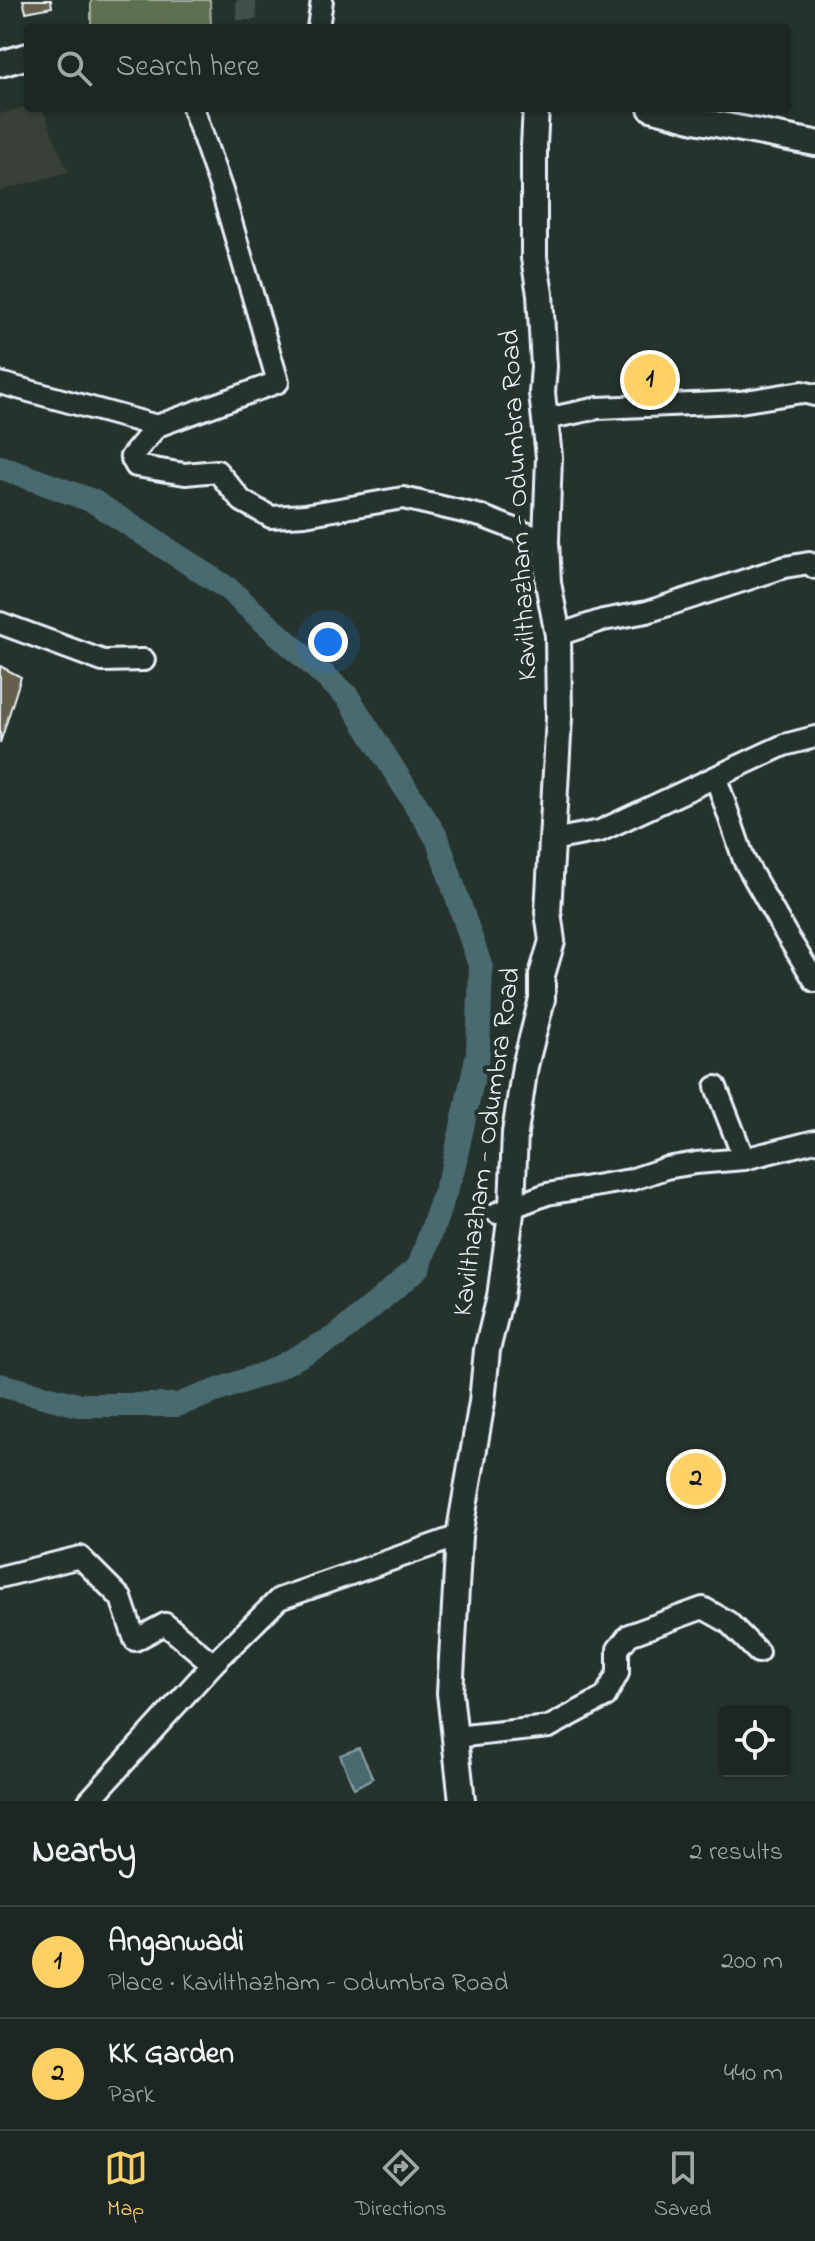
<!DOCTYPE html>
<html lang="en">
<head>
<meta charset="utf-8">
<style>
  :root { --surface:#1c2622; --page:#29322f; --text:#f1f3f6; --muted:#a0a5a5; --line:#3a4340; --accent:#ffd166 }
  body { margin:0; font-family:"Indie Flower",sans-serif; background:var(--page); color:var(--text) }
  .controls { position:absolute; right:24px; bottom:24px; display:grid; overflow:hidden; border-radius:8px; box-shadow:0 2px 6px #0004 }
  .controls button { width:72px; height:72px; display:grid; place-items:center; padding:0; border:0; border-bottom:2px solid var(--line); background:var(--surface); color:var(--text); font:40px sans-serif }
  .you { position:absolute; left:328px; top:642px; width:28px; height:28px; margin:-20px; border:6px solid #fff; border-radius:50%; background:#1a73e8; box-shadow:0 0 0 12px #1a73e833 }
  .badge { display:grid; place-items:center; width:52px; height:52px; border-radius:50%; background:var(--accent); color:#111; font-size:26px; font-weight:700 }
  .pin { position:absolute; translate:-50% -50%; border:4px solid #fff; box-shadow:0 2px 8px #0006 }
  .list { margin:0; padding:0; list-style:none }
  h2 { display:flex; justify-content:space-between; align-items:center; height:104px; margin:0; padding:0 32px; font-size:34px }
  h2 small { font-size:26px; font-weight:400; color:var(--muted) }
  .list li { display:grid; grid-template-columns:52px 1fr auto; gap:24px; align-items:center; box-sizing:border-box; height:112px; padding:0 32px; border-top:2px solid var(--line) }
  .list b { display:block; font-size:30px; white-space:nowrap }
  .list p { margin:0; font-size:26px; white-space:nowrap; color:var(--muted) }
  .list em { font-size:26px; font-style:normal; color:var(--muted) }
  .icon { flex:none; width:44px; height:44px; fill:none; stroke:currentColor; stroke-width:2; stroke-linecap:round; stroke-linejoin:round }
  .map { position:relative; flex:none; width:815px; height:1801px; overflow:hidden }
  .search { position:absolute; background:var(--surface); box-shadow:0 2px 6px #0004; left:24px; right:24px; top:24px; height:88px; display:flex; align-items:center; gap:20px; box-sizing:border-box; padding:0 28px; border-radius:8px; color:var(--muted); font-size:30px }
  .sheet { height:328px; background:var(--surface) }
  nav { display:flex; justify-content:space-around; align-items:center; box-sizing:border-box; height:112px; border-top:2px solid var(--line); background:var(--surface); font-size:22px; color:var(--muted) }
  nav a { display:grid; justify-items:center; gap:4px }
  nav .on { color:var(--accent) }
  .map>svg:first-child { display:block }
</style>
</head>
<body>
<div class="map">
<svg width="815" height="1801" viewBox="0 0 815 1801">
  <rect width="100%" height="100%" fill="#26332d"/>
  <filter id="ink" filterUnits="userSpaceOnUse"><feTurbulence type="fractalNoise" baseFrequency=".0125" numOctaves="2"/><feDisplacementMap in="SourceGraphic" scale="16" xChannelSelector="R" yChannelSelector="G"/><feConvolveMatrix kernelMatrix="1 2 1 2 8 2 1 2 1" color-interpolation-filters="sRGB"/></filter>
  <g filter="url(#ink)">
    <polygon fill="#394137" points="28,106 42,108 68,172 0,191 0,114"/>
    <g fill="#5f6f51" stroke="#a4b0a4" stroke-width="2">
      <polygon points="91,0 210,0 211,26 91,28"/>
      <polygon points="707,1461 714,1484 687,1497 677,1474"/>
    </g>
    <polygon fill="#486a6e" stroke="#88a0a5" stroke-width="2" points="359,1748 373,1778 354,1788 340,1755"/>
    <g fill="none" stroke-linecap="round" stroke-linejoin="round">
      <polyline stroke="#486a6e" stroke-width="24" points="0,467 93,501 227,588 347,696 437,838 481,968 478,1053 453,1169 419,1267 337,1336 271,1371 177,1405 78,1405 0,1385"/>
    </g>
    <g fill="#65614e" stroke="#e8f1f8" stroke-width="2">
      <polygon points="23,0 51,0 52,7 26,12"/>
      <polygon points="660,363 666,388 642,395 634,373"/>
      <polygon points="0,666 21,677 0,743"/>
    </g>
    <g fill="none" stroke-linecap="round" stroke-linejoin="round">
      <polyline stroke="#43504b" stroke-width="20" stroke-dasharray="20 10" stroke-linecap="butt" points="246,0 247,28"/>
      <g stroke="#e8f1f8" stroke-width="26">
        <g id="minor">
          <polyline points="318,28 322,0"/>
          <polyline points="0,383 157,426 278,382 222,191 193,108"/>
          <polyline points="546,419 598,408 740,402 802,392 815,395"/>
          <polyline points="157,426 131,457 136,466 185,474 217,471 242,501 271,517 305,515 403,498 481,516 546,541"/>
          <polyline points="0,623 103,661 144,660"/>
          <polyline points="558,635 603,620 647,612 785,567 809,563 815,568"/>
          <polyline points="716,778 744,860 786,934 815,981"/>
          <polyline points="552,840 600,831 784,745 815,737"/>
          <polyline points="716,1087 744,1159"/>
          <polyline points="497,1213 547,1194 630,1180 666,1168 696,1163 744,1159 815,1141"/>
          <polyline points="0,1577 80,1557 121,1598 135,1640 165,1624 213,1664"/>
          <polyline points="455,1737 549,1727 605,1697 618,1673 618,1649 629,1635 703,1608 728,1622 758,1652"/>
          <polyline points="89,1801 213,1664 279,1599 459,1536"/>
        </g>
      </g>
      <g stroke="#e8f1f8" stroke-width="30">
        <g id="major">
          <polyline points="0,64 28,56"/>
          <polyline points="651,108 695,120 815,143"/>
          <polyline points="462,1801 450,1693 459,1536 482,1402 487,1350 500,1297 512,1206 515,1133 525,1066 542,999 542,975 552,941 548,912 559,718 558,635 548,583 546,541 549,457 542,393 544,367 540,294 534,258 534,146 536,108"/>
        </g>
      </g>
      <use href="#minor" stroke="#26332d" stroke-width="20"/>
      <use href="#major" stroke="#26332d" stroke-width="24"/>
    </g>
  </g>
  <g text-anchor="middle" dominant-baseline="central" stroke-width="8" stroke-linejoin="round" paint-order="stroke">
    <g font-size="28" fill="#e8f1f8" stroke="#26332d">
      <text transform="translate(520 505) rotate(-93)">Kavilthazham - Odumbra Road</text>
      <text transform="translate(488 1142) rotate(-82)">Kavilthazham - Odumbra Road</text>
    </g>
  </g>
</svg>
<div class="controls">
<button><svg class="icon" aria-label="locate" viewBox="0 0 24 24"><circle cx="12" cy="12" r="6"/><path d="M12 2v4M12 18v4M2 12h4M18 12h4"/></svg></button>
</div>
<div class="you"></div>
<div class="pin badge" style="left:650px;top:380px">1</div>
<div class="pin badge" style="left:696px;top:1479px">2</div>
<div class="search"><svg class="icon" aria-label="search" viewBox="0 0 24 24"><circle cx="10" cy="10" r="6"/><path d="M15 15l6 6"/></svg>Search here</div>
</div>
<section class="sheet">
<h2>Nearby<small>2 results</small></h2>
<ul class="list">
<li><span class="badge">1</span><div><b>Anganwadi</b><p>Place · Kavilthazham - Odumbra Road</p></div><em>200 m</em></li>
<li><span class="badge">2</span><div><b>KK Garden</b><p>Park</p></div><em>440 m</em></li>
</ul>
</section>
<nav>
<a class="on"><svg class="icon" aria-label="map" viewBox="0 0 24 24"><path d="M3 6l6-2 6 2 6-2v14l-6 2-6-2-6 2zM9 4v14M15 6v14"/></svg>Map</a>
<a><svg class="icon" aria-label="directions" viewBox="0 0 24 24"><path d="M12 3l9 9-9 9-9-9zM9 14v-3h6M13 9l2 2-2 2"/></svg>Directions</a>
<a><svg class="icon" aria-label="saved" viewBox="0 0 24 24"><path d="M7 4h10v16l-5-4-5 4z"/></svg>Saved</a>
</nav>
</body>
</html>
